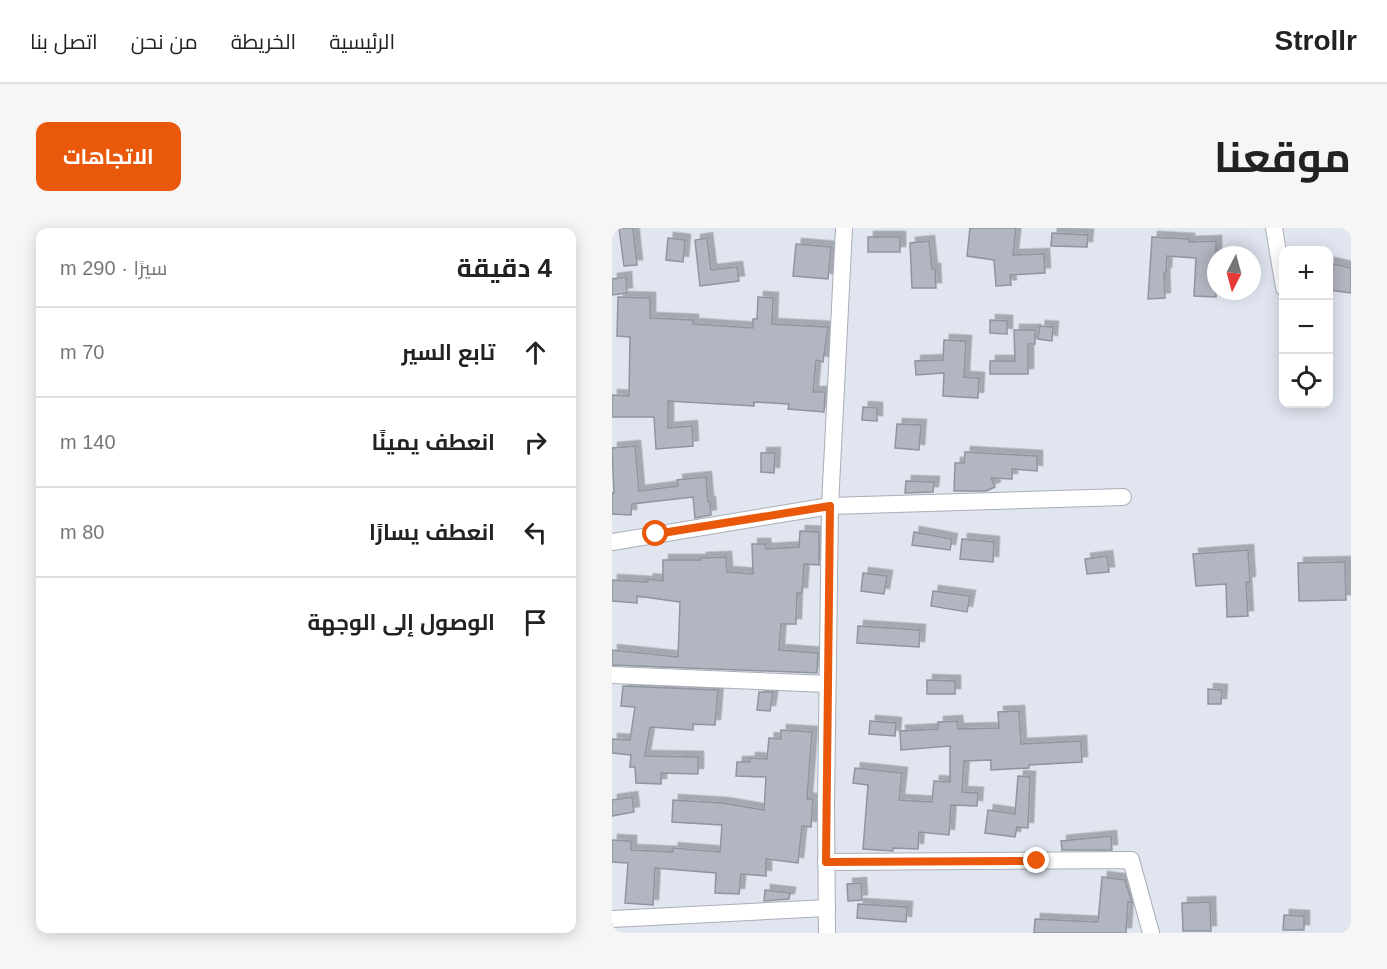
<!DOCTYPE html>
<html lang="ar">
<head>
<meta charset="utf-8">
<style>
  :root { --surface:#fff; --page:#f6f6f6; --text:#222; --muted:#767676; --line:#e0e0e0; --accent:#ea580c }
  body { margin:0; font-family:Helvetica,Cairo,sans-serif; background:var(--page); color:var(--text); direction:rtl }
  .controls { position:absolute; right:18px; top:18px; display:grid; overflow:hidden; border-radius:12px; box-shadow:0 3px 15px #0003 }
  .controls button { width:54px; height:54px; display:grid; place-items:center; padding:0; border:0; border-bottom:2px solid var(--line); background:var(--surface); color:var(--text); font:30px sans-serif }
  .compass { position:absolute; left:595px; top:18px; width:54px; height:54px; border-radius:50%; background:var(--surface); box-shadow:0 3px 15px #0003; rotate:186deg }
  .stop { position:absolute; width:18px; height:18px; margin:-14px; border:4px solid #ea580c; border-radius:50%; background:#fff }
  .stop.end { background:#ea580c; border-color:#fff; box-shadow:0 2px 6px #0008 }
  .list { margin:0; padding:0; list-style:none }
  h2 { display:flex; justify-content:space-between; align-items:center; height:78px; margin:0; padding:0 24px; font-size:26px }
  h2 small { font-size:20px; font-weight:400; color:var(--muted) }
  .list li { display:grid; grid-template-columns:39px 1fr auto; gap:18px; align-items:center; box-sizing:border-box; height:90px; padding:0 24px; border-top:2px solid var(--line) }
  .list b { display:block; font-size:22px; white-space:nowrap }
  .list em { font-size:20px; font-style:normal; color:var(--muted) }
  .icon { flex:none; width:33px; height:33px; fill:none; stroke:currentColor; stroke-width:2; stroke-linecap:round; stroke-linejoin:round }
  .map { position:relative; flex:none; width:739px; height:705px; overflow:hidden; direction:ltr; border-radius:12px }
  header { display:flex; align-items:center; gap:36px; box-sizing:border-box; height:84px; padding:0 30px; background:var(--surface); border-bottom:2px solid var(--line) }
  header strong { font-size:28px }
  nav { display:flex; gap:33px; margin-inline-start:auto; font-size:21px }
  .intro { display:flex; align-items:center; justify-content:space-between; box-sizing:border-box; height:144px; padding:0 36px }
  h1 { margin:0; font-size:42px }
  .button { padding:15px 27px; border-radius:12px; background:var(--accent); color:#fff; font-size:21px; font-weight:700 }
  main { display:flex; gap:36px; padding:0 36px }
  aside { flex:1; background:var(--surface); border-radius:12px; box-shadow:0 3px 15px #0003 }
  .map>svg:first-child { display:block }
</style>
</head>
<body>
<header>
<strong>Strollr</strong>
<nav><a>الرئيسية</a><a>الخريطة</a><a>من نحن</a><a>اتصل بنا</a></nav>
</header>
<div class="intro"><h1>موقعنا</h1><a class="button">الاتجاهات</a></div>
<main>
<div class="map">
<svg width="739" height="705" viewBox="0 0 739 705">
  <defs>
    <filter id="shadow"><feDropShadow dx="5.5" dy="-5.5" stdDeviation="0" flood-color="#0004"/></filter>
  </defs>
  <rect width="100%" height="100%" fill="#e0e5f0"/>
  <g fill="#b2b6c1" stroke="#90949f" stroke-width="1.5" filter="url(#shadow)">
    <polygon points="7,0 21,0 25,37 12,38"/>
    <polygon points="358,0 404,0 401,27 432,26 433,45 398,47 399,57 384,58 382,32 355,28"/>
    <polygon points="440,5 476,7 475,19 439,18"/>
    <rect x="256" y="9" width="32" height="15"/>
    <polygon points="540,9 577,11 577,14 604,13 604,69 582,68 584,30 555,28 554,45 552,45 553,70 536,71"/>
    <polygon points="56,10 73,12 71,34 54,32"/>
    <polygon points="95,10 99,42 125,39 127,53 88,58 83,12"/>
    <polygon points="317,13 320,41 323,41 324,60 300,60 298,15"/>
    <polygon points="184,16 219,19 216,51 181,48"/>
    <polygon points="717,35 739,40 739,65 717,62"/>
    <polygon points="14,49 15,65 0,67 0,51"/>
    <polygon points="6,69 38,70 38,90 81,92 81,96 141,100 141,91 145,91 146,69 161,70 160,96 216,99 211,134 204,132 201,164 213,164 212,184 176,181 177,176 142,174 142,178 56,173 56,200 80,198 81,218 44,221 42,189 0,189 0,167 17,168 18,109 5,108"/>
    <polygon points="378,92 395,93 395,106 378,105"/>
    <polygon points="428,98 441,99 440,113 426,111"/>
    <polygon points="402,102 423,102 423,116 416,116 416,146 378,146 378,133 403,133"/>
    <polygon points="332,112 354,113 352,149 367,150 366,170 331,168 332,145 304,147 303,133 331,132"/>
    <polygon points="251,179 265,180 265,193 250,192"/>
    <polygon points="285,196 309,197 307,222 283,220"/>
    <polygon points="23,218 27,263 66,258 65,252 94,249 96,274 98,274 99,287 83,290 81,269 20,276 19,287 0,286 0,265 2,265 0,220"/>
    <polygon points="353,224 425,228 425,243 400,241 400,251 379,250 383,259 374,263 342,263 343,235 352,235"/>
    <polygon points="149,225 163,225 162,245 149,244"/>
    <polygon points="294,253 322,254 321,264 293,265"/>
    <polygon points="188,303 207,304 207,337 192,336 190,365 185,365 184,396 169,396 167,422 206,425 205,445 0,437 0,422 66,429 68,374 25,368 25,375 0,373 0,352 36,354 36,351 51,353 51,332 89,332 89,330 114,329 115,344 141,346 140,316 153,316 154,321 187,319"/>
    <polygon points="302,304 340,311 338,322 300,317"/>
    <polygon points="350,311 382,314 381,334 348,331"/>
    <polygon points="636,322 638,354 634,354 636,388 615,389 614,356 584,358 581,326"/>
    <polygon points="495,328 497,344 475,346 473,331"/>
    <polygon points="733,334 734,372 687,373 686,335"/>
    <polygon points="251,345 275,348 272,366 249,363"/>
    <polygon points="321,363 358,368 355,384 319,378"/>
    <polygon points="246,398 308,402 307,419 245,415"/>
    <polygon points="315,452 343,453 343,466 315,466"/>
    <polygon points="11,458 106,462 103,497 81,496 81,502 38,499 33,528 86,529 86,546 49,545 49,556 24,555 23,539 18,539 19,527 0,525 0,511 18,512 23,479 9,478"/>
    <polygon points="596,461 610,462 609,476 596,476"/>
    <polygon points="147,464 161,464 158,483 145,482"/>
    <polygon points="407,483 409,516 469,513 470,534 417,537 417,540 379,542 379,532 352,533 350,564 366,565 365,578 339,577 337,607 307,604 306,621 281,620 281,623 251,621 256,557 241,555 243,540 290,545 287,572 320,574 322,553 338,554 338,518 289,522 288,503 326,501 326,494 345,493 346,501 387,500 386,484"/>
    <polygon points="258,493 284,495 283,508 257,506"/>
    <polygon points="169,502 200,504 195,571 201,571 199,599 190,598 186,635 154,631 154,648 129,646 127,666 103,665 104,645 43,640 41,677 13,675 16,635 0,634 0,612 19,613 19,622 61,624 61,620 108,624 110,597 60,594 61,572 110,575 152,582 154,549 124,548 125,534 138,534 138,530 155,531 157,510 169,511"/>
    <polygon points="406,548 418,549 416,600 405,599 403,609 373,605 376,582 403,586"/>
    <polygon points="20,569 22,584 0,588 0,572"/>
    <polygon points="499,608 500,622 450,622 449,613"/>
    <polygon points="490,649 513,652 520,675 516,674 514,705 422,705 423,691 486,694"/>
    <polygon points="249,655 250,672 236,673 235,656"/>
    <polygon points="153,662 178,665 177,671 152,673"/>
    <polygon points="598,674 599,703 571,703 570,675"/>
    <polygon points="246,676 295,679 294,694 245,690"/>
    <polygon points="672,687 692,688 692,702 671,702"/>
  </g>
  <g fill="none" stroke-linecap="round" stroke-linejoin="round">
    <g stroke="#a9aeb8" stroke-width="18">
      <g id="street">
        <polyline points="662,0 672,60"/>
        <polyline points="0,314 218,278 511,269"/>
        <polyline points="0,447 215,456"/>
        <polyline points="214,634 519,632 539,705"/>
        <polyline points="0,691 215,680"/>
        <polyline points="215,705 214,577 218,278 232,0"/>
      </g>
    </g>
    <use href="#street" stroke="#fff" stroke-width="16"/>
  </g>
  <g fill="none" stroke-linecap="round" stroke-linejoin="round">
    <polyline stroke="#ea580c" stroke-width="8" points="44,306 218,278 214,634 425,633"/>
  </g>
</svg>
<div class="controls">
<button>+</button>
<button>−</button>
<button><svg class="icon" aria-label="locate" viewBox="0 0 24 24"><circle cx="12" cy="12" r="6"/><path d="M12 2v4M12 18v4M2 12h4M18 12h4"/></svg></button>
</div>
<svg class="compass" viewBox="-18 -18 36 36"><path d="M0-13l5 13h-10z" fill="#e53935"/><path d="M0 13l5-13h-10z" fill="#767676"/></svg>
<div class="stop" style="left:44px;top:306px"></div>
<div class="stop end" style="left:425px;top:633px"></div>
</div>
<aside>
<h2>4 دقيقة<small>سيرًا · 290 m</small></h2>
<ul class="list">
<li><svg class="icon" aria-label="ahead" viewBox="0 0 24 24"><path d="M12 20V5M6 11l6-6 6 6"/></svg><div><b>تابع السير</b></div><em>70 m</em></li>
<li><svg class="icon" aria-label="right" viewBox="0 0 24 24"><path d="M7 20v-9h11M14 6l5 5-5 5"/></svg><div><b>انعطف يمينًا</b></div><em>140 m</em></li>
<li><svg class="icon" aria-label="left" viewBox="0 0 24 24"><path d="M17 20v-9H6M10 6l-5 5 5 5"/></svg><div><b>انعطف يسارًا</b></div><em>80 m</em></li>
<li><svg class="icon" aria-label="arrive" viewBox="0 0 24 24"><path d="M6 21V4h12l-3 4 3 4H6"/></svg><div><b>الوصول إلى الوجهة</b></div></li>
</ul>
</aside>
</main>
</body>
</html>
